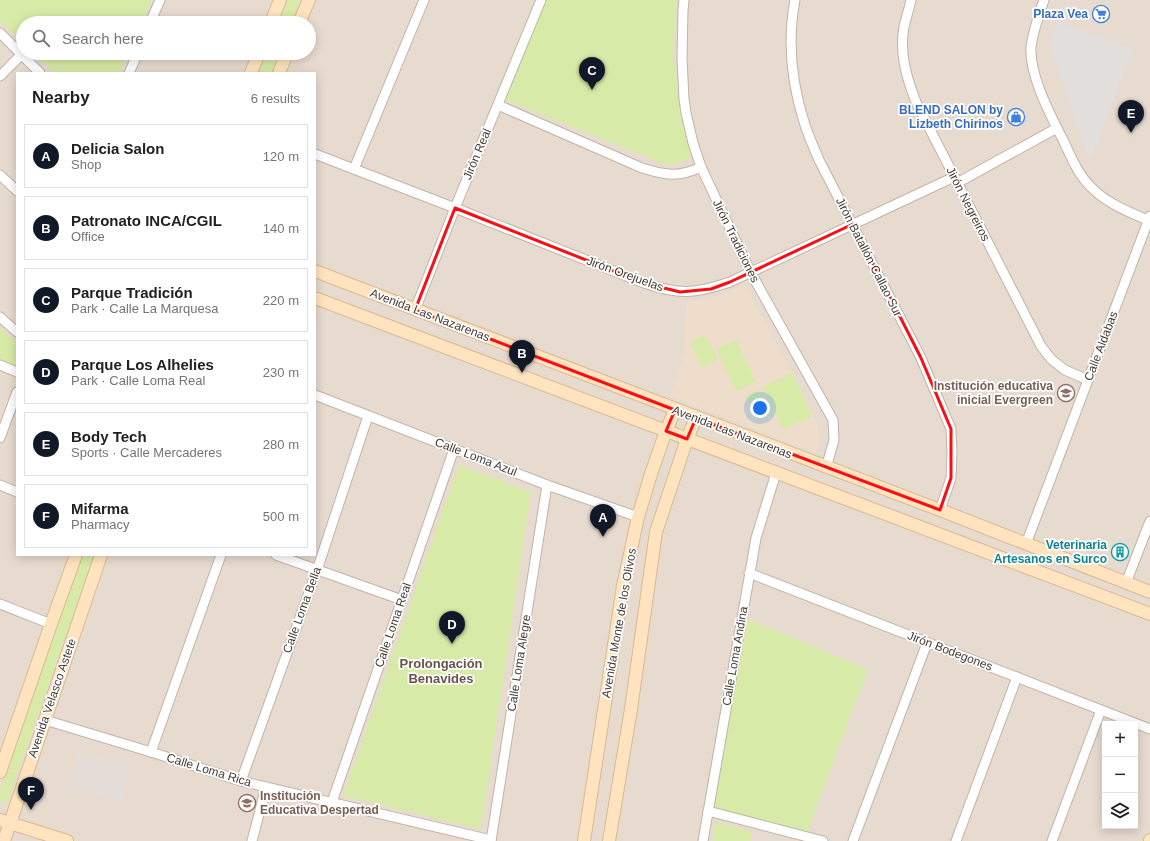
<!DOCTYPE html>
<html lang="en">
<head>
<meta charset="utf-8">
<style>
  :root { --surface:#fff; --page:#f6f6f6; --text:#202124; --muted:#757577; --line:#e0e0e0; --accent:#111827 }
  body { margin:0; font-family:Helvetica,sans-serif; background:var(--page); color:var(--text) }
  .controls { position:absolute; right:12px; bottom:12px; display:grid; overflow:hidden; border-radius:0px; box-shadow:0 2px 10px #0003 }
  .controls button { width:36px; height:36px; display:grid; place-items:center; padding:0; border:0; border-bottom:1px solid var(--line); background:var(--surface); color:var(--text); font:20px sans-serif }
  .you { position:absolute; left:760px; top:408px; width:14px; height:14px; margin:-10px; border:3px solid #fff; border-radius:50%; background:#1a73e8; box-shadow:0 0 0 6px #1a73e833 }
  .badge { display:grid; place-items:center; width:26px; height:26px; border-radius:50%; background:var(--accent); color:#fff; font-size:13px; font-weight:700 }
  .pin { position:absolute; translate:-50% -33px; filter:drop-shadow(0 1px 2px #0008) }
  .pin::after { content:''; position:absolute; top:21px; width:14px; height:12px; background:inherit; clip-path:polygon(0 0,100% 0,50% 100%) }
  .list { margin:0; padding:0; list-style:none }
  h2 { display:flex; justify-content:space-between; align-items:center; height:52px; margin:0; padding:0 16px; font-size:17px }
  h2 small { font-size:13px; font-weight:400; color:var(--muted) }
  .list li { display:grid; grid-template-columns:26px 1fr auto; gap:12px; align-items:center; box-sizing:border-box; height:64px; margin:0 8px 8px; padding:0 8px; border:1px solid var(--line); border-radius:0px }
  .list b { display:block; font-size:15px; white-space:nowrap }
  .list p { margin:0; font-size:13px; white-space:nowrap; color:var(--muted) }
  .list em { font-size:13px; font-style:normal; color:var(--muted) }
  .icon { flex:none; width:22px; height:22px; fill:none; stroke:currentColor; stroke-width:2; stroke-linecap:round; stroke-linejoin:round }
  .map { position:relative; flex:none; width:1150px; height:841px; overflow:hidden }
  .search { position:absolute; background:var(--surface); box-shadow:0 2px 10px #0003; left:16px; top:16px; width:300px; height:44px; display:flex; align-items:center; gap:10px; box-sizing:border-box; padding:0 14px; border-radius:22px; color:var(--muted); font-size:15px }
  .panel { position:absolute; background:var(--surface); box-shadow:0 2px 10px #0003; left:16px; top:72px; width:300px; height:484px; border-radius:0px }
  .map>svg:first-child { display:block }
</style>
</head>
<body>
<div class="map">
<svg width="1150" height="841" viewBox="0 0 1150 841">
  <rect width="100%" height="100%" fill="#f2eae2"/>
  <path fill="#e7dbcf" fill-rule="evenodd" d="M0 0H1150V841H0ZM23 23H309V53H23ZM17 73H315V555H17ZM1105 724H1135V826H1105Z"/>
  <polygon fill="#e4dcd7" points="78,752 131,766 121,801 69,787"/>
  <polygon fill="#edddca" points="745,285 816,421 818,430 819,439 816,453 670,396 684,353 687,301 711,298"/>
  <g fill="#d8eaa7">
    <polygon points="0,0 152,0 143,23 23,23 23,43 0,21"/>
    <polygon points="287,0 301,0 292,23 278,23"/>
    <polygon points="544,0 677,0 673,50 680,106 687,135 693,156 675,164 664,164 503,99"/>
    <polygon points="33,53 129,53 119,73 54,73"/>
    <polygon points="266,53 280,53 272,73 258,73"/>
    <polygon points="0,327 17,343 17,363 14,366 0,360"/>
    <polygon points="706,335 718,360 702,368 690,342"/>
    <polygon points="736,340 756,382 736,391 716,349"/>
    <polygon points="792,373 812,416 783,430 762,387"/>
    <polygon points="759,390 771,415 758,421 746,396"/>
    <polygon points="459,465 531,492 481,829 343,796"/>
    <polygon points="81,555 94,555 7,803 0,801 0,791"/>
    <polygon points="746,618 868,670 807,832 713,808"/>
    <polygon points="715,822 752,832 750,841 712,841"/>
  </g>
  <polygon fill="#e2dedb" points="1058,21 1133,49 1090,161 1049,45"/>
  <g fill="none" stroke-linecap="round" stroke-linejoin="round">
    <g stroke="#c1b3a7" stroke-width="11">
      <g id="street">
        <polyline points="684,0 683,10 682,58 684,99 686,113 693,143 701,167 751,273 833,420 834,440 826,468"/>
        <path d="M795 0C787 42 792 85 805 125 809 137 814 148 819 160L921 358 951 429 952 452 951 478 940 510"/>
        <path d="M911 0C909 9 906 18 904 27 899 53 907 79 916 102L1041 346 1051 359 1065 370 1088 380"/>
        <path d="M1044 0C1039 15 1033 30 1031 47 1029 76 1052 118 1065 144 1072 159 1079 176 1092 188 1106 203 1131 213 1150 221"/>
        <polyline points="150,23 160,0"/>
        <polyline points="0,33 40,73"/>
        <polyline points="129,73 138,53"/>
        <polyline points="0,76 21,55"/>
        <path d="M498 105 642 168C665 175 678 178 701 167"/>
        <path d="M315 154 455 208 644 283C679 295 695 294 730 282L954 177"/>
        <polyline points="354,169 424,0"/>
        <polyline points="0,175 17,191"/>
        <polyline points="957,183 1057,128"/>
        <polyline points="415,310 455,208 541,0"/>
        <polyline points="0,317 17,332"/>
        <polyline points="0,365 17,372"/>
        <polyline points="315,395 547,485 638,517"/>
        <polyline points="0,438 17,392"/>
        <polyline points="0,485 17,492"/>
        <polyline points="1026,544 1150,216"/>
        <polyline points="276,555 402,600"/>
        <polyline points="749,573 1150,729"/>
        <polyline points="1126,583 1150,521"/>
        <polyline points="0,604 51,624"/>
        <polyline points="45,720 151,752 241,781 491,840"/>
        <polyline points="151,752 221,555"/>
        <polyline points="241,781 317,570 368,416"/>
        <polyline points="332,802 454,449"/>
        <polyline points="708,811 823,841"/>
        <polyline points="252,841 266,787"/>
        <polyline points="491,841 547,485"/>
        <polyline points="703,841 756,538 776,473"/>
        <polyline points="853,841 927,643"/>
        <polyline points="956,841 1017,677"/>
        <polyline points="1052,841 1101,710"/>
      </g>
    </g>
    <g stroke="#d9b990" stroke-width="14">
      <g id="secondary">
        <polyline points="271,23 280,0"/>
        <polyline points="299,23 309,0"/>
        <polyline points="251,73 259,53"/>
        <polyline points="279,73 287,53"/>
        <polyline points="315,271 940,510 1150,592"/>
        <polyline points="315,298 1150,614"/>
        <polyline points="0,772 51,624 76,555"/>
        <polyline points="0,820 67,841"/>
        <polyline points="4,841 101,555"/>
        <polyline points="584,841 623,586 638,517 651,474 666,431 675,410"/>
        <polyline points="609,841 631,709 656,532 687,439 696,418"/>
        <polyline points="1150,841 1150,840"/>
      </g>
    </g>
    <use href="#street" stroke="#fff" stroke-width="9"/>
    <use href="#secondary" stroke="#ffe4bf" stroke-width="12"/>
  </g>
  <path fill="none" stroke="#ff0c13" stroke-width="3" stroke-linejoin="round" d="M455 208 644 283 680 292 711 289 730 282 853 224 921 358 951 429V478L940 510 696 418 687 439 666 431 675 410 415 310Z"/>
  <defs>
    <g id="supermarket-ring" transform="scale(0.9)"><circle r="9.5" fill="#fff" stroke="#3f7fe0" stroke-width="1.5"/><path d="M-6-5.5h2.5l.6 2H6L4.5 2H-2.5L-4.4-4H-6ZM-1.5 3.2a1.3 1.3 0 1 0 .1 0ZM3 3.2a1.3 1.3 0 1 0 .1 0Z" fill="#3f7fe0"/></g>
    <g id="shop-ring" transform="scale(0.9)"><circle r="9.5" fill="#fff" stroke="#3f7fe0" stroke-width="1.5"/><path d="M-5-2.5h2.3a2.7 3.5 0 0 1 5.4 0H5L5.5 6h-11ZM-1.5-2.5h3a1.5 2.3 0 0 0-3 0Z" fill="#3f7fe0"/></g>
    <g id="school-ring" transform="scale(0.9)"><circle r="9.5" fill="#fff" stroke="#8d6e63" stroke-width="1.5"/><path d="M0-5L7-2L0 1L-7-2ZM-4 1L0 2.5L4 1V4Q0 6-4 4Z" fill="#8d6e63"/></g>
    <g id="building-ring" transform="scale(0.9)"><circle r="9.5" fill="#fff" stroke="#0f9aa8" stroke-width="1.5"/><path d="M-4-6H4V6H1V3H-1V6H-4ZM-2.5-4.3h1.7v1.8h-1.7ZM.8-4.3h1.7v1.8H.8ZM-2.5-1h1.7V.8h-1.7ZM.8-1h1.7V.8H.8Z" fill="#0f9aa8"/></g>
  </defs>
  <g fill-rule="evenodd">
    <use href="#supermarket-ring" x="1101" y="14"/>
    <use href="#shop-ring" x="1016" y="117"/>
    <use href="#school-ring" x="1066" y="393"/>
    <use href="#building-ring" x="1120" y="552"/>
    <use href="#school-ring" x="247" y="803"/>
  </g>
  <g text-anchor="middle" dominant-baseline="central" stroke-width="3.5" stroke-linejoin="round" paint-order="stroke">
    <g font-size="12" font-weight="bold" fill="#366cbe" stroke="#fff" text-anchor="end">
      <text x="1088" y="14">Plaza Vea</text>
      <text x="1003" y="110">BLEND SALON by<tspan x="1003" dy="14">Lizbeth Chirinos</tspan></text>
    </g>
    <g font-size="12" fill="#443a32" stroke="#fff">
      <text transform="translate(477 154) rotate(-67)">Jirón Real</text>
      <text transform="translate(968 204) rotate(63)">Jirón Negreiros</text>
      <text transform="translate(736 241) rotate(64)">Jirón Tradiciones</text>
      <text transform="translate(869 257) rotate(63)">Jirón Batallón Callao Sur</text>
      <text transform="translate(625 274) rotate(20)">Jirón Orejuelas</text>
      <text transform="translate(430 315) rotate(21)">Avenida Las Nazarenas</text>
      <text transform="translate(1101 346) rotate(-69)">Calle Aldabas</text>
      <text transform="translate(732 432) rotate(21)">Avenida Las Nazarenas</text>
      <text transform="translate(476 457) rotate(21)">Calle Loma Azul</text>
      <text transform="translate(302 610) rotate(-70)">Calle Loma Bella</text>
      <text transform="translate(619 623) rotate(-80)">Avenida Monte de los Olivos</text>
      <text transform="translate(393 625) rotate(-71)">Calle Loma Real</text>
      <text transform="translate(950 651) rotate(21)">Jirón Bodegones</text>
      <text transform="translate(735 656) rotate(-80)">Calle Loma Andina</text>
      <text transform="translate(519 663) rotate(-81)">Calle Loma Alegre</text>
      <text transform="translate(52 698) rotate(-71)">Avenida Velasco Astete</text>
      <text transform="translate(209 770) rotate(17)">Calle Loma Rica</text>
    </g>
    <g font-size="12" font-weight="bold" fill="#785e54" stroke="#fff" text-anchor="end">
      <text x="1053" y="386">Institución educativa<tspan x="1053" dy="14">inicial Evergreen</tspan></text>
      <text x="260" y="796" text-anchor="start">Institución<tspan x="260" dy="14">Educativa Despertad</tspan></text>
    </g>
    <g font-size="12" font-weight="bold" fill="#0d838f" stroke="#fff" text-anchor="end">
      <text x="1107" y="545">Veterinaria<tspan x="1107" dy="14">Artesanos en Surco</tspan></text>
    </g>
    <g font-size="13" font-weight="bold" fill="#675549" stroke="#fff">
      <text x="441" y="663">Prolongación<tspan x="441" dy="15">Benavides</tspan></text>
    </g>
  </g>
</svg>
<div class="controls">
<button>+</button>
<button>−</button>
<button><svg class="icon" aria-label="layers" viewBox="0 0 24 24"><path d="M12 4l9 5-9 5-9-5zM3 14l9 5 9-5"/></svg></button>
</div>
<div class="you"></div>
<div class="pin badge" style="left:603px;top:537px">A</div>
<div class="pin badge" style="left:522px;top:373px">B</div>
<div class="pin badge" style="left:592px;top:90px">C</div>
<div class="pin badge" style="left:452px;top:644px">D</div>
<div class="pin badge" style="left:1131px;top:133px">E</div>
<div class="pin badge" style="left:31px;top:810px">F</div>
<div class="search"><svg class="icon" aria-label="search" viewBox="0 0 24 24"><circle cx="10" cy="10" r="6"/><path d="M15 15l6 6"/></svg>Search here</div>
<section class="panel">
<h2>Nearby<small>6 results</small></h2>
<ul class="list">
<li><span class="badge">A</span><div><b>Delicia Salon</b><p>Shop</p></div><em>120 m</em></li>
<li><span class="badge">B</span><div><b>Patronato INCA/CGIL</b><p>Office</p></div><em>140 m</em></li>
<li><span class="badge">C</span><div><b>Parque Tradición</b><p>Park · Calle La Marquesa</p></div><em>220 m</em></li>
<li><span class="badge">D</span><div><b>Parque Los Alhelies</b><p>Park · Calle Loma Real</p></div><em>230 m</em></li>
<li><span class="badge">E</span><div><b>Body Tech</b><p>Sports · Calle Mercaderes</p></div><em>280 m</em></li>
<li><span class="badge">F</span><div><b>Mifarma</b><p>Pharmacy</p></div><em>500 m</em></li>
</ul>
</section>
</div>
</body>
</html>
